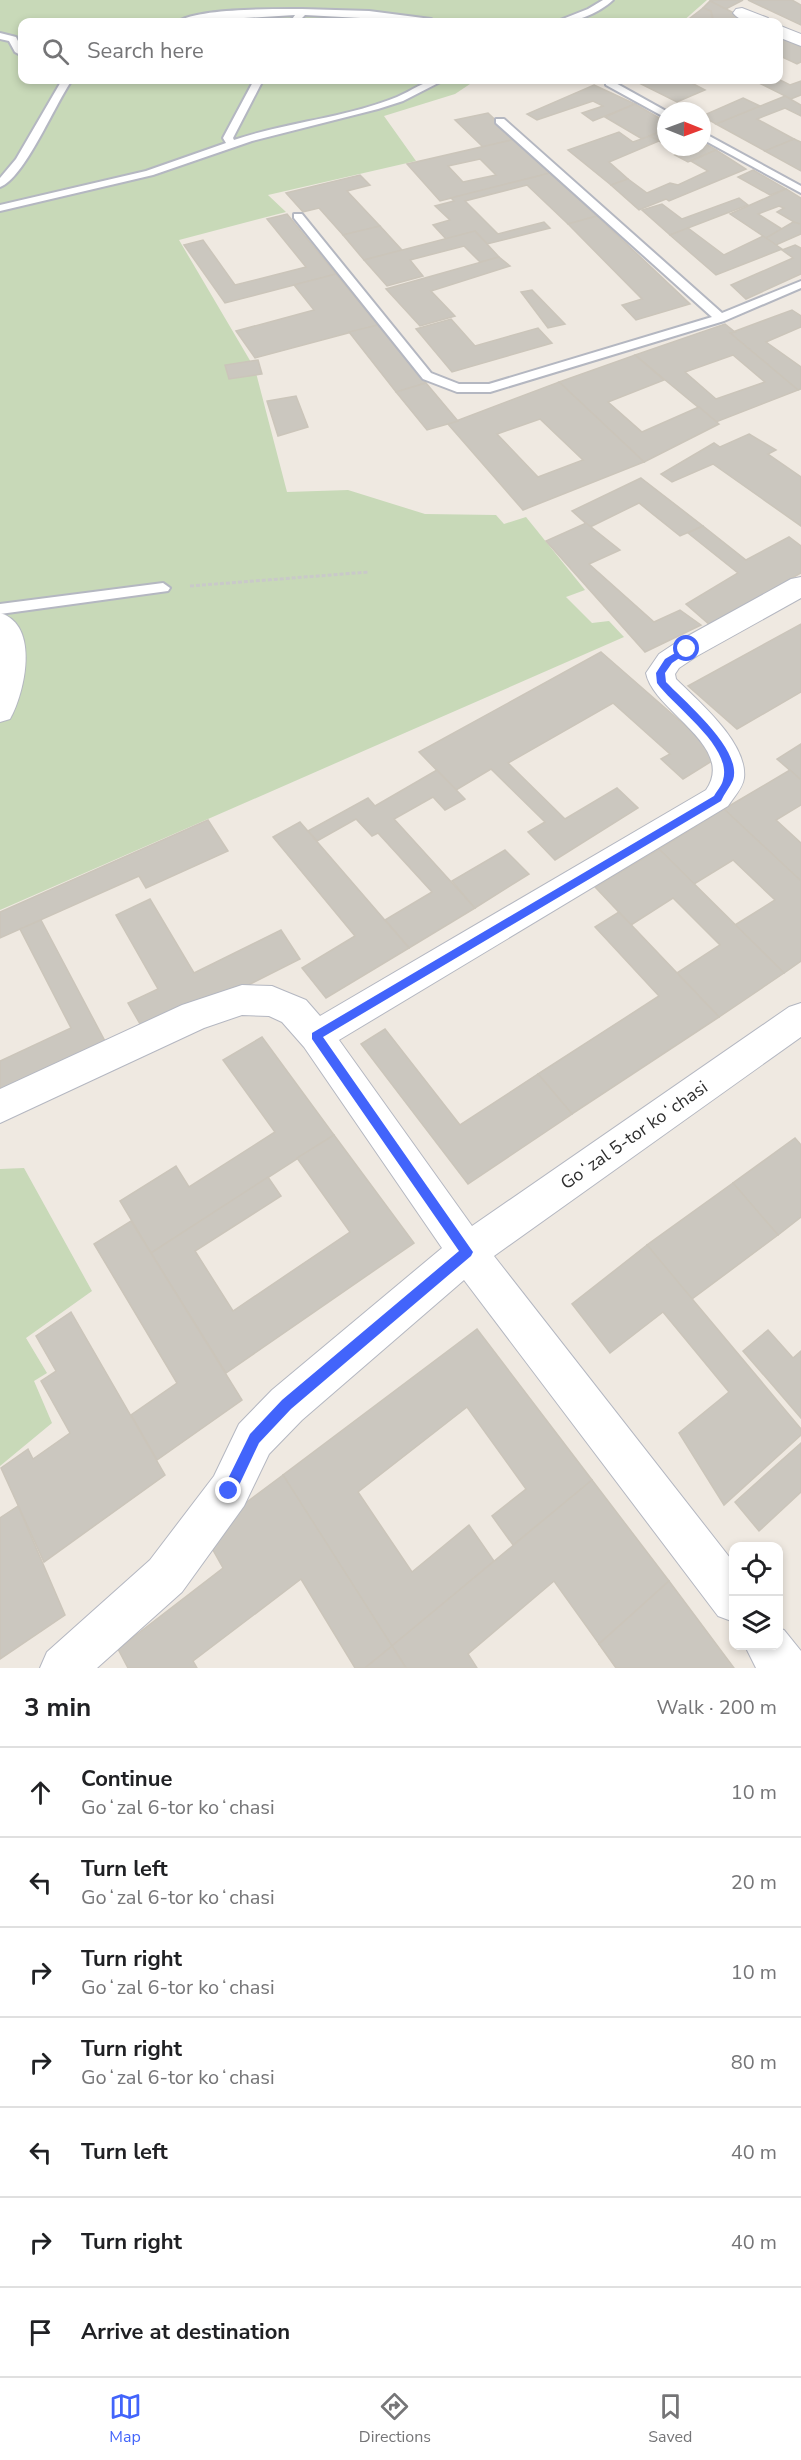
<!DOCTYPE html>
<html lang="en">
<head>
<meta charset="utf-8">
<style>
  :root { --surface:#fff; --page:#f2f2f2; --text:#202124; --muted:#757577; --line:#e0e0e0; --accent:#4264fb }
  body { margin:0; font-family:"Nunito Sans",sans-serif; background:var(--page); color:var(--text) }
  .controls { position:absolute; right:18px; bottom:18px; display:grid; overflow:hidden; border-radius:12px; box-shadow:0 3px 9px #0003 }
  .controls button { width:54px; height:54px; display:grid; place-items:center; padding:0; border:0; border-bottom:2px solid var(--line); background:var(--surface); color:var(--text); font:30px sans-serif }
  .compass { position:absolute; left:657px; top:102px; width:54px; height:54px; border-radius:50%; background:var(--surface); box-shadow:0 3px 9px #0003; rotate:91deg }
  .stop { position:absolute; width:18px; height:18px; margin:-14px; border:4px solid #4264fb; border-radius:50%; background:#fff }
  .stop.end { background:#4264fb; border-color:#fff; box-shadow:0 2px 6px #0008 }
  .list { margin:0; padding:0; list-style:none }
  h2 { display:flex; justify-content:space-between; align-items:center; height:78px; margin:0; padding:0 24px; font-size:26px }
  h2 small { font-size:20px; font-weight:400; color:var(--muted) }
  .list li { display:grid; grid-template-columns:39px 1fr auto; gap:18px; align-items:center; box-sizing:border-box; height:90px; padding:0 24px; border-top:2px solid var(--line) }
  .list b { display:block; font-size:22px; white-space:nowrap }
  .list p { margin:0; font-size:20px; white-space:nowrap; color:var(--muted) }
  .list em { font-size:20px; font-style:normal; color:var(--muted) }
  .icon { flex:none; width:33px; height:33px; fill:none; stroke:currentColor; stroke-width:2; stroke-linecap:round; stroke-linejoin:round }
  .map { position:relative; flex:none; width:801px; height:1668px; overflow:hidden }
  .search { position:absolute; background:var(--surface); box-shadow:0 3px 9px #0003; left:18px; right:18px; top:18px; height:66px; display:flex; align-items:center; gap:15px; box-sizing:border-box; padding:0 21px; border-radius:12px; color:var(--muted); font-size:22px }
  .sheet { height:708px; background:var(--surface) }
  nav { display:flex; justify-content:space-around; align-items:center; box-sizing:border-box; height:84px; border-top:2px solid var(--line); background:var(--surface); font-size:16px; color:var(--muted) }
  nav a { display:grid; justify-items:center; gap:3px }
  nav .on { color:var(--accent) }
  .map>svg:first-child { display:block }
</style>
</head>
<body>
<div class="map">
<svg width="801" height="1668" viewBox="0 0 801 1668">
  <rect width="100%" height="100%" fill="#efe9e1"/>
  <g fill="#c8d9b8">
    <polygon points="0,0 707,0 682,22 22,22 22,80 476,80 455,94 384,116 416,161 268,195 286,212 179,240 255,369 287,492 348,490 425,514 496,515 504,524 526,517 585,590 566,597 592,623 609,621 624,637 0,910"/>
    <polygon points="24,1168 92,1291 26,1338 47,1373 34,1381 52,1423 0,1466 0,1169"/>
  </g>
  <g fill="#cbc7bf" stroke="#cbc5ba" stroke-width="1.5" fill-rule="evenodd">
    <polygon points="711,0 743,0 726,9 710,1"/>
    <polygon points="748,0 792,0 801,5 801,25"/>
    <polygon points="710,1 752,22 714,22 711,11 703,8"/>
    <polygon points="703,8 711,11 712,22 685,22"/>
    <polygon points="779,36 801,47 801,62 797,64 778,55"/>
    <polygon points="778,79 790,85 801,81 801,95 791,99 753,80"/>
    <polygon points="640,80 686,80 705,90 677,102 641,84 645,83"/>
    <polygon points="594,85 635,104 593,121 582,113 603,106 593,101 537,120 527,114"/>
    <polygon points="785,96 801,105 801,116 785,108 757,119 794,139 765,151 716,124"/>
    <polygon points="743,98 760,106 716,124 702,116"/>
    <polygon points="635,104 666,122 666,129 642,139 605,117"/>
    <polygon points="488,113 516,139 483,147 455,120"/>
    <polygon points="666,129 666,145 650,136"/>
    <polygon points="619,132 633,142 650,136 659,141 609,162 628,179 611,185 568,150"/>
    <path d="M516 139 550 173 440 201 407 164ZM480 159 496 175 463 182 448 166Z"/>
    <polygon points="794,139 801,142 801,171 765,151"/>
    <polygon points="702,142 716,150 688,162 675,155 680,153 670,147 702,147"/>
    <polygon points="716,150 746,169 669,201 666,199 639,210 611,185 628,179 647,193 670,183 678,185 708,171 691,161"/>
    <polygon points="753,170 786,189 770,195 738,177"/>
    <polygon points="550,173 597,216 568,224 527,185 465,201 498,234 544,222 550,228 487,244 475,231 446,239 433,225 450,220 435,206 454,201 451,198"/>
    <polygon points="360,175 370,185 347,191 380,226 343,235 319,208 303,212 286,193"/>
    <polygon points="786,189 801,198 801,224 799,225 777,212 784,208 779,206 758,214 782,229 766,238 730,214"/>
    <polygon points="739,198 748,205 670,235 642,210 662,204 682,219"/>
    <polygon points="287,214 336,274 225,303 184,245 203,240 235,285 306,267 267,219"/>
    <polygon points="597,216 690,304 636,320 622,305 642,299 568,224"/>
    <polygon points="793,222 801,224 801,234 776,245 766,238"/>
    <polygon points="380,226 402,250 364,260 343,235"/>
    <polygon points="688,228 724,255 763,236 782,249 716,275 670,235"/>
    <polygon points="475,231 499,257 480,262 464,246 410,260 423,276 387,286 364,260"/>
    <polygon points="795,245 801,248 801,274 746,299 731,285 793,258 782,250"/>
    <polygon points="499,257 510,266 431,291 455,316 420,326 386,289"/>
    <polygon points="336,274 378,325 255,358 236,331 314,310 294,285"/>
    <polygon points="532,290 565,324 548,328 521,292"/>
    <polygon points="792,310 801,316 801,327 766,342 801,367 801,389 798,390 730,333"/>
    <polygon points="451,319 475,346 538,328 552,343 452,372 416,329"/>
    <path d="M725 324 735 332 730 333 798 390 716 422 635 355ZM733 355 765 382 716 399 685 372Z"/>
    <polygon points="378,325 426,383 396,392 349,332"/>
    <polygon points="635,355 664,380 608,402 642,432 699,407 719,424 644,462 559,382"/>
    <polygon points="258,360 262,374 229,379 225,365"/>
    <path d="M559 382 644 462 523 510 448 424ZM540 419 583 460 538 477 497 434Z"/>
    <polygon points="426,383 458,421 427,430 396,392"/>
    <polygon points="296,396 308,427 278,436 267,401"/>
    <polygon points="749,434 776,450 768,454 801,477 801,526 713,464 672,482 661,474 714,443 720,447"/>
    <polygon points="641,478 703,526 680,536 639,503 590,527 572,511"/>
    <polygon points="586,523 620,550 589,564 654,622 680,610 701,625 645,652 546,541"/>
    <polygon points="703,526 746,560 789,537 801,546 801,573 710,625 686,604 738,573 688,533"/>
    <polygon points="801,624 801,692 737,729 688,686"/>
    <polygon points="601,652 720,756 683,779 661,759 670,754 613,703 508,763 565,819 617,788 638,808 555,860 528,832 545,822 491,769 456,790 419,752"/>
    <polygon points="801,744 801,780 777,759"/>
    <polygon points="437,770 465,799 445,810 433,797 394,819 475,908 409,948 385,920 432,892 378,833 372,836 356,819 317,841 308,831 368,798 375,806"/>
    <polygon points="790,770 801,780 801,805 776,820 801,843 801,881 724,809"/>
    <polygon points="724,809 801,881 801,961 784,973 735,925 775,900 733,860 694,884 659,849"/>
    <polygon points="208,820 228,851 146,888 139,876 0,938 0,912"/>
    <polygon points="300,822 409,948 326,998 302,968 355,936 273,837"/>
    <polygon points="659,849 784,973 719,1017 677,973 720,945 673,898 631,925 595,887"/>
    <polygon points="505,850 529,874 475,908 452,881"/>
    <polygon points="150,899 194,973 281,930 300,959 147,1036 128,1003 158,989 116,915"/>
    <polygon points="619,912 719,1017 572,1114 538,1074 659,996 595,927"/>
    <polygon points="41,920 107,1045 0,1097 0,1061 71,1028 20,929"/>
    <polygon points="385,1029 460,1125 538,1074 572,1114 468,1184 361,1044"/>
    <polygon points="262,1037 334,1135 151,1253 120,1201 176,1166 189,1187 275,1132 223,1060"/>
    <polygon points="334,1135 414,1243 226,1373 151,1253 268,1177 281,1196 195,1251 233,1311 350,1232 297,1158"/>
    <polygon points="795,1138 801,1145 801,1217 778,1235 733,1183"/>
    <polygon points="733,1183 778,1235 692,1299 647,1245"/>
    <polygon points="131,1221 242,1400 157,1460 131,1415 177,1383 94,1244"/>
    <polygon points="647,1245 801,1429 801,1435 724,1505 679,1433 729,1392 663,1312 610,1353 572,1304"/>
    <polygon points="71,1312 165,1475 44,1562 1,1468 28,1449 33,1459 70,1433 41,1381 56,1371 36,1336"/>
    <polygon points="477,1329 592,1480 513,1545 492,1516 526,1489 467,1407 358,1492 412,1572 469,1525 494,1561 392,1646 283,1475"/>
    <polygon points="768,1330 793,1358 801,1351 801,1418 743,1351"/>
    <polygon points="801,1443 801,1492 759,1531 735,1502"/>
    <polygon points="283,1475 392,1646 365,1668 355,1668 301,1579 193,1661 197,1668 128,1668 118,1649 223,1568 204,1534"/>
    <polygon points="592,1480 669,1581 599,1644 554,1581 468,1654 477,1668 406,1668 392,1646"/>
    <polygon points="18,1506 65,1615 0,1659 0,1518"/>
    <polygon points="669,1581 734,1668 616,1668 599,1644"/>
    <polygon points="392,1646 406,1668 365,1668"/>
  </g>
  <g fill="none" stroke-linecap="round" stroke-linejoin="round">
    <g stroke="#b4b7c1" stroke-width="4">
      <g id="lane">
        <path d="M603 0H613C599 13 574 24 555 22L588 9Z"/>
        <path d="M302 9 369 11 431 19 436 22 305 15 298 22H290L295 15 177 22C198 8 275 9 302 9Z"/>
        <polygon points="0,33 16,37 22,49 22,56 15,52 9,41 0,39"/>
        <path d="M62 80H72C55 104 24 179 0 187V178L16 159Z"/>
        <path d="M254 80H263L233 138 234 140C287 122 345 118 397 97 412 91 427 78 444 80L403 101 378 109 252 141 153 175 0 211V205L146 171 226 143 223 138Z"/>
        <polygon points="606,81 612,81 666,111 666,118 606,85"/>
        <polygon points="496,119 504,119 722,313 801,281 801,288 724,321 490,392 457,392 423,379 294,218 294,214 302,214 431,373 459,384 489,384 712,317 496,123"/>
        <polygon points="702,132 801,186 801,193 702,139"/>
        <polygon points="163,583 170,588 168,591 0,614 0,604"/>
      </g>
    </g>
    <g stroke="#b4b7c1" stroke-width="2">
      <g id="street">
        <path d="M742 8 768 18 771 22C758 23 742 24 733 13L736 9Z"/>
        <polygon points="778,25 801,34 801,46 778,37"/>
        <path d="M801 577V598L697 656 679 668 675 674 676 679C698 701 748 743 744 778 743 788 733 798 728 806L339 1040 472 1226 789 1007 801 1003V1037L494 1256 734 1563V1622L718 1616 464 1280 302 1420 269 1454 244 1506 182 1592 97 1668H40L47 1652 150 1560 214 1476 239 1424 272 1390 442 1248 304 1047 282 1022 269 1016 242 1015 204 1028 0 1123V1089L182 1005 242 985 272 986 284 991 306 1000 320 1016 706 790C737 746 653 711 646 673L659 654 677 642 791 579Z"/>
        <path d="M0 613C40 625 25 692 10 719L0 722Z"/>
        <polygon points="778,1628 784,1630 801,1651 801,1668 756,1668 745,1646 778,1646"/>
      </g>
    </g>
    <polyline stroke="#c9c9c9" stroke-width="3" stroke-dasharray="4 2" stroke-linecap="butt" points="190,586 369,572"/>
    <use href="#lane" fill="#fff" fill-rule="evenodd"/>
    <use href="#street" fill="#fff" fill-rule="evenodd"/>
  </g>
  <path fill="#4264fb" d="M687 646 692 649 690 651 672 663 665 673 666 682C685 702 743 750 733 780 730 787 724 794 721 801L323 1037 473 1252 471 1256 291 1409 259 1443 234 1496 229 1498 224 1496 222 1491 250 1434 282 1400 459 1251 312 1039V1033L714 796C717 791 722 785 723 780 733 747 674 707 657 683L656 673 665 659Z"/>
  <g text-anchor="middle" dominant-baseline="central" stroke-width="5" stroke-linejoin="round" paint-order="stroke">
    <g font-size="18" fill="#2e2e2e" stroke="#fff">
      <text transform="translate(634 1135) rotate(-35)">Goʻzal 5-tor koʻchasi</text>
    </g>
  </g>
</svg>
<div class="controls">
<button><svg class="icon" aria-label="locate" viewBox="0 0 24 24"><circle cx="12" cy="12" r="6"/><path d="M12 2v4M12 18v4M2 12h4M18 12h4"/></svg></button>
<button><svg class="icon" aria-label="layers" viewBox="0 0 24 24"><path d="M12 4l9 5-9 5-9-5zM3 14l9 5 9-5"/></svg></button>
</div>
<svg class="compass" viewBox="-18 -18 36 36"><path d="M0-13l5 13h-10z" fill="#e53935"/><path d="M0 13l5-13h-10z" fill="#757577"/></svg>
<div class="stop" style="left:687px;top:649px"></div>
<div class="stop end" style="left:229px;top:1491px"></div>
<div class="search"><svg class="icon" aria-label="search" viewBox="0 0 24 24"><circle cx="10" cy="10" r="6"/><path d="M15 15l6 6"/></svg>Search here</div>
</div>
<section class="sheet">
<h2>3 min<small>Walk · 200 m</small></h2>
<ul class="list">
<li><svg class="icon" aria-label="ahead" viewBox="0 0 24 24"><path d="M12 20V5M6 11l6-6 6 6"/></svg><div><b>Continue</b><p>Goʻzal 6-tor koʻchasi</p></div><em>10 m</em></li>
<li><svg class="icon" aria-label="left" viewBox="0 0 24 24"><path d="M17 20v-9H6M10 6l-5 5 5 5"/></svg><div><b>Turn left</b><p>Goʻzal 6-tor koʻchasi</p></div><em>20 m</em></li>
<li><svg class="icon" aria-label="right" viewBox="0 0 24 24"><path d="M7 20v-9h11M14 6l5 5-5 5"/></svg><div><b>Turn right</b><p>Goʻzal 6-tor koʻchasi</p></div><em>10 m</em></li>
<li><svg class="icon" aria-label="right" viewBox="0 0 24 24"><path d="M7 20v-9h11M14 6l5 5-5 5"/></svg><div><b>Turn right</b><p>Goʻzal 6-tor koʻchasi</p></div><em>80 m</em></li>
<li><svg class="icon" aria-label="left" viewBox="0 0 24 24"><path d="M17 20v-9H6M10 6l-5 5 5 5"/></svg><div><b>Turn left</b></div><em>40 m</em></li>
<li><svg class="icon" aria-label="right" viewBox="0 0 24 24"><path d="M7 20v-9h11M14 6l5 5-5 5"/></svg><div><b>Turn right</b></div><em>40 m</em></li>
<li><svg class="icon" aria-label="arrive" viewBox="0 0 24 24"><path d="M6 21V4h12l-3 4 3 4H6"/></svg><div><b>Arrive at destination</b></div></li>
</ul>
</section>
<nav>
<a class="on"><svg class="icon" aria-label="map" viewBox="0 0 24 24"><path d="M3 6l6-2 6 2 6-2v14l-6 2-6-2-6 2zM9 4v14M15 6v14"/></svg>Map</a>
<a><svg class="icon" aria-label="directions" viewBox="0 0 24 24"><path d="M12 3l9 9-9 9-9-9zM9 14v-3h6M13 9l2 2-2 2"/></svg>Directions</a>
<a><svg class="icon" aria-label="saved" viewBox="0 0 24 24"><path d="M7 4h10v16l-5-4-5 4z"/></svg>Saved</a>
</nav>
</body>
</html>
